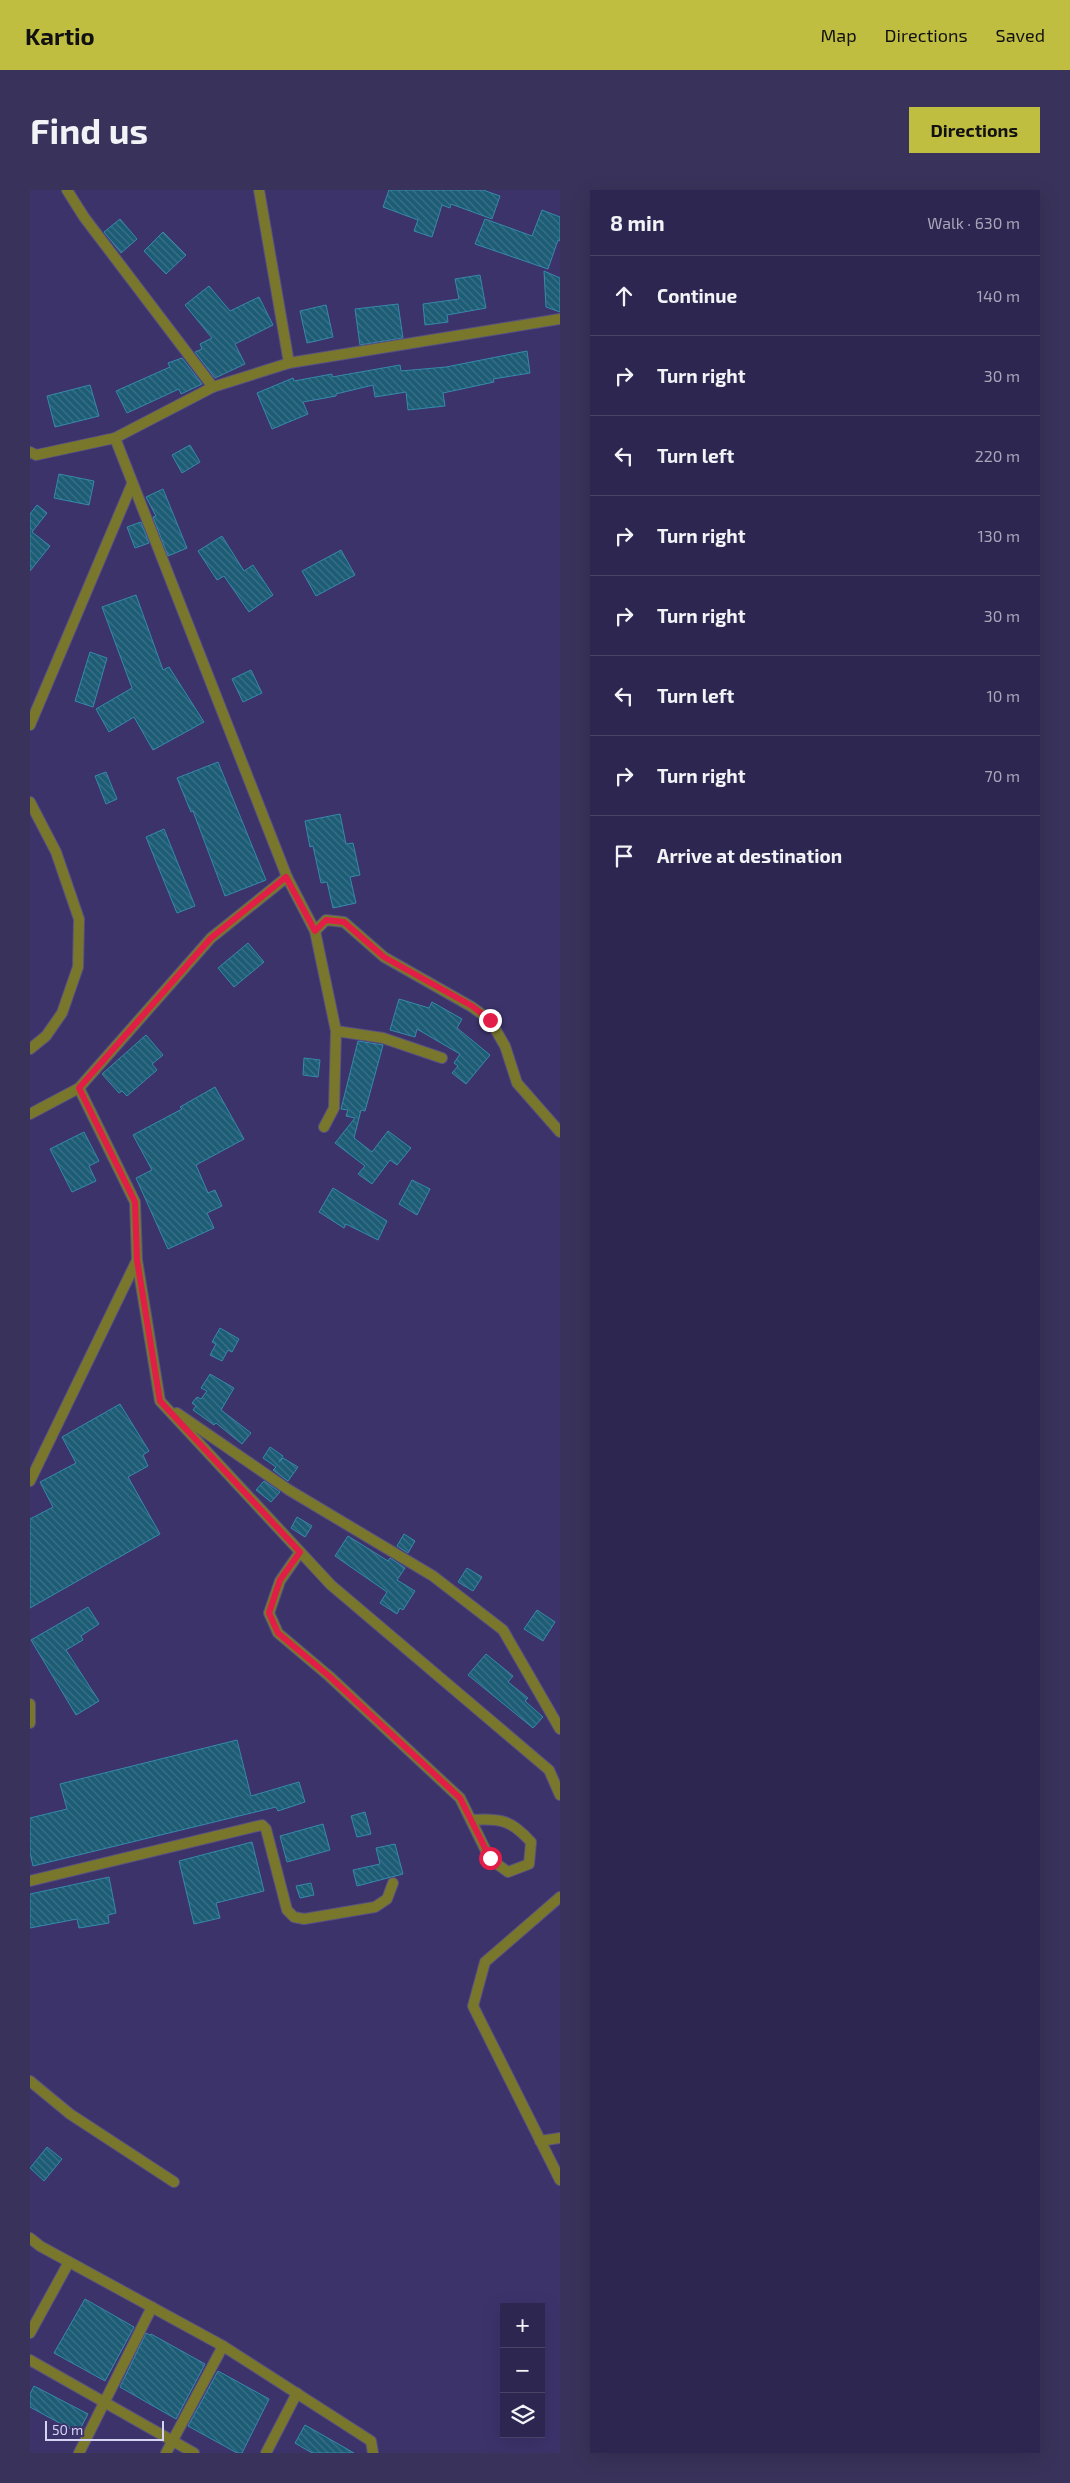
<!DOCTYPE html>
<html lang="en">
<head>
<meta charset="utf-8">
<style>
  :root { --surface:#2d2650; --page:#39325a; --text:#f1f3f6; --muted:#a7a5b7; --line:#484367; --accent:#c0be40 }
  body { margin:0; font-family:"Exo 2",sans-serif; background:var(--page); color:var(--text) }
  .controls { position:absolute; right:15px; bottom:15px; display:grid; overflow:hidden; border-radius:0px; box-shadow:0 5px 20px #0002 }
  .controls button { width:45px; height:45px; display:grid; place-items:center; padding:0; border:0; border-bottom:1px solid var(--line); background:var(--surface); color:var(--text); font:25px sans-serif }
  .scale { position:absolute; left:15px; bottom:12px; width:119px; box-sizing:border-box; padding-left:5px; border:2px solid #d5d3f4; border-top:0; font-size:14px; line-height:18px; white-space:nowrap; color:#d5d3f4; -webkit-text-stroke:4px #3c336b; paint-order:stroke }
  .stop { position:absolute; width:15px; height:15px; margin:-11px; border:4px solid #e11d48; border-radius:50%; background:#fff }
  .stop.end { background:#e11d48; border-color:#fff; box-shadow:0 1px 5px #0008 }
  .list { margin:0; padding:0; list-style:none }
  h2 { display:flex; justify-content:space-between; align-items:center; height:65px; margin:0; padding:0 20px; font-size:21px }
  h2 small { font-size:16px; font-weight:400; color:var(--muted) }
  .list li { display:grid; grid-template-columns:32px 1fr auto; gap:15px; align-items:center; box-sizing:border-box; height:80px; padding:0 20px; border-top:1px solid var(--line) }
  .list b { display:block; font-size:19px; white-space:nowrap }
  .list em { font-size:16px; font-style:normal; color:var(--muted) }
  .icon { flex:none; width:28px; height:28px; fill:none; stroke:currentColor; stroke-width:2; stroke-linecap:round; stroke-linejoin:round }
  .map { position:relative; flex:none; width:530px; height:2263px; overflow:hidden; border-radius:0px }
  header { display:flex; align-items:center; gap:30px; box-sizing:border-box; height:70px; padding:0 25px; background:var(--accent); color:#111 }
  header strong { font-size:24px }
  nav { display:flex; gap:28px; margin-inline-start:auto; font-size:18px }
  .intro { display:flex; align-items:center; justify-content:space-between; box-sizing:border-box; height:120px; padding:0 30px }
  h1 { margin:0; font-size:35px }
  .button { padding:12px 22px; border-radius:0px; background:var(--accent); color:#111; font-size:18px; font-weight:700 }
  main { display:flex; gap:30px; padding:0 30px }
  aside { flex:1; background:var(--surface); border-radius:0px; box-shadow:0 5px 20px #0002 }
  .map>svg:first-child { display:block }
</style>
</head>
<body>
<header>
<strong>Kartio</strong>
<nav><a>Map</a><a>Directions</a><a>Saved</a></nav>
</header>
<div class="intro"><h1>Find us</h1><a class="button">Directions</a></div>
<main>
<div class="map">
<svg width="530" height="2263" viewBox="0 0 530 2263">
  <defs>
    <pattern id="building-back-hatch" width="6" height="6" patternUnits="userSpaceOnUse" patternTransform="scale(1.25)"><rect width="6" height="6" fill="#1c5c75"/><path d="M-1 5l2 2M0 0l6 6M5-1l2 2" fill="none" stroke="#3c7289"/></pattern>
  </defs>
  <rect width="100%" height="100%" fill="#3c336b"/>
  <g fill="url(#building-back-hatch)" stroke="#3789aa">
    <polygon points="359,0 453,0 470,6 462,29 421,14 420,18 412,15 402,47 384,41 388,30 353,17"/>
    <polygon points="512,20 530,27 530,51 528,50 518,79 445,54 455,29 502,46"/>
    <polygon points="90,29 107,49 91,63 74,42"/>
    <polygon points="133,42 156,65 136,84 114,61"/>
    <polygon points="514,81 530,88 530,122 516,117"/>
    <polygon points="450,85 456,118 417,125 418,132 395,135 393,114 429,109 425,89"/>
    <polygon points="179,96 200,121 229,107 243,135 205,154 215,174 185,188 165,162 172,159 170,154 182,148 155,115"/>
    <polygon points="368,114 373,148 330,155 325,119"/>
    <polygon points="296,115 303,147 277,153 270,121"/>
    <polygon points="497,161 500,183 463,189 464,192 413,203 415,216 378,220 376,202 345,207 343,195 306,204 306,206 273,212 278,224 242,239 227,203 263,188 264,191 302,184 302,187 370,175 371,181 416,177"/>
    <polygon points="152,168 172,194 151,204 149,199 97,223 86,201 140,177 138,173"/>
    <polygon points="60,195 69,226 25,237 17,206"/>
    <polygon points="160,255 170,272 152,283 142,265"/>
    <polygon points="29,284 64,291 59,315 24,308"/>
    <polygon points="133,299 157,358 138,366 123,327 126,326 116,307"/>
    <polygon points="7,315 17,323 2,342 20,356 0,381 0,324"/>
    <polygon points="111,332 119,353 105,358 97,337"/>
    <polygon points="192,346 214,381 223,375 243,405 219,422 194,386 187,390 168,361"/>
    <polygon points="311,360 325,385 286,406 272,381"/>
    <polygon points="106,405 133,480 139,477 174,532 123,560 104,527 79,542 66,519 102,498 72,417"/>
    <polygon points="60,462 77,468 63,517 45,511"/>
    <polygon points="221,480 232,503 213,512 202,489"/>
    <polygon points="188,572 236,690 195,706 163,621 161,622 147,588"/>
    <polygon points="76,582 87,609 76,614 65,586"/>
    <polygon points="310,624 316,654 323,653 330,685 320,687 326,713 303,718 297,692 291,693 283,656 280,657 275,631"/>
    <polygon points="134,639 165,716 147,723 116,647"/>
    <polygon points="218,753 234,772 204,797 188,778"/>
    <polygon points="369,809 399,818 402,812 432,829 427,838 460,865 436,894 422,883 428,876 424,873 430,864 387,839 385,847 360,840"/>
    <polygon points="116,845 133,865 122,874 127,880 97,906 92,901 89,903 72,884"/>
    <polygon points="328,851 353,855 335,921 331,920 324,948 342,962 358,941 381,958 367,975 360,970 342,994 328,984 335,976 305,953 325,928 316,926 318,920 311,919"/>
    <polygon points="274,868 290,870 288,887 273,885"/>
    <polygon points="185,897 214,949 166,975 178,1003 185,1000 192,1016 177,1023 184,1038 138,1059 106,988 122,980 103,945 152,919 150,917"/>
    <polygon points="54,942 69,971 59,976 66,991 42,1002 20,959"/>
    <polygon points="382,990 400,999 387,1025 369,1014"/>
    <polygon points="303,998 357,1031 348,1050 316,1034 314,1038 289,1022"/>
    <polygon points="190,1138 209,1149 202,1162 198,1160 192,1171 180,1165 186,1154 182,1152"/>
    <polygon points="180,1184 204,1198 191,1220 221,1243 212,1254 186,1233 184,1235 163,1220 166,1216 162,1213 167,1207 171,1209 177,1201 171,1198"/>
    <polygon points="90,1214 119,1261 113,1265 118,1276 98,1287 130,1344 0,1418 0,1329 23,1317 10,1292 46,1273 32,1247"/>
    <polygon points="240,1257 253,1266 249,1272 253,1268 268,1277 258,1291 243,1280 246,1277 233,1268"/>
    <polygon points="234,1291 250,1302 241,1312 226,1300"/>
    <polygon points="267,1327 282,1336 275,1347 261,1338"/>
    <polygon points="374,1344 385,1351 378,1363 367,1356"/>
    <polygon points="318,1346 358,1371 360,1368 375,1378 367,1390 385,1401 373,1420 370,1418 367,1424 350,1413 357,1402 305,1366"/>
    <polygon points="437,1378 452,1387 443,1401 428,1392"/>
    <polygon points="58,1417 69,1434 51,1446 53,1450 36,1460 69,1511 46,1525 1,1450"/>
    <polygon points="507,1420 525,1432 513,1451 494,1439"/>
    <polygon points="456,1464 483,1486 478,1492 498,1508 495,1511 513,1527 503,1538 438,1485"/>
    <polygon points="207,1550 221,1606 269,1592 275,1612 248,1621 246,1617 3,1676 0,1663 0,1628 37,1619 30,1594"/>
    <polygon points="335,1622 341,1644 327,1647 321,1626"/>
    <polygon points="293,1634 300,1660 257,1672 250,1646"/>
    <polygon points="222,1652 234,1701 186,1713 190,1728 164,1734 149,1671"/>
    <polygon points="365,1654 373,1684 327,1696 323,1680 350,1674 346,1658"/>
    <polygon points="79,1687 86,1723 78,1725 79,1733 49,1738 47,1729 0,1738 0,1704"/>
    <polygon points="281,1693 284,1705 270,1708 266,1696"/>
    <polygon points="17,1957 32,1969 14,1991 0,1978"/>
    <polygon points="55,2109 104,2137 75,2191 24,2163"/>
    <polygon points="116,2143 120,2145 121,2144 175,2174 146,2229 90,2197"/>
    <polygon points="188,2181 239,2209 212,2263 207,2263 158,2236"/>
    <polygon points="4,2196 58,2224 48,2243 0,2217 0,2204"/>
    <polygon points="275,2235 324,2263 282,2263 265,2253"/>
  </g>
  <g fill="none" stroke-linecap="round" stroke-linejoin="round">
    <g stroke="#585084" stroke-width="12">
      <g id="minor">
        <polyline points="37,0 54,27 183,197"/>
        <polyline points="229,0 259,173"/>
        <polyline points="85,248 257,687 181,748 49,898 105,1012 107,1070 130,1211 301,1395 519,1580 530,1605"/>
        <polyline points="0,262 6,265 85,248 183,197 259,173 530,129"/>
        <polyline points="0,535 102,294"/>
        <polyline points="0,612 26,662 49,729 48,777 32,823 16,846 0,859"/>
        <polyline points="257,687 285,741 306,841 304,918 294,937"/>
        <polyline points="285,741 296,730 314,732 354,767 442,817 460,830 475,856 487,893 530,942"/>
        <polyline points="306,841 353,848 412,868"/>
        <polyline points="0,924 49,898"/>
        <polyline points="147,1223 259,1300 403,1386 473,1440 530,1539"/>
        <polyline points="0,1291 107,1070"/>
        <path d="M270 1362 250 1391 239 1423 248 1443 299 1486 430 1608 460 1669 478 1682 499 1674 501 1652C481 1630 471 1628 441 1630"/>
        <polyline points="0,1514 0,1533"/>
        <polyline points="0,1691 232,1635 236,1639 257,1720 264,1727 274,1729 345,1717 357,1709 363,1693"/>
        <polyline points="530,1707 455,1772 443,1816 530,1990"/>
        <polyline points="0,1891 40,1924 144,1992"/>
        <polyline points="510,1951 530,1948"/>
        <polyline points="0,2048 10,2056 193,2156 341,2251 343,2263"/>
        <polyline points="0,2143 39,2072"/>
        <polyline points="0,2170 164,2263"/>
        <polyline points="49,2263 122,2117"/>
        <polyline points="136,2263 193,2156"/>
        <polyline points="236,2263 267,2203"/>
      </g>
    </g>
    <use href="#minor" stroke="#78772c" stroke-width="10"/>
  </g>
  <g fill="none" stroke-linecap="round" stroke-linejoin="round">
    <polyline stroke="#e11d48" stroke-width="6" points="460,830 442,816 354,767 314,732 296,730 285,741 256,687 181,748 49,898 105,1012 107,1070 130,1211 270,1362 250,1390 239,1423 248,1443 299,1486 430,1608 460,1668"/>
  </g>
</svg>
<div class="controls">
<button>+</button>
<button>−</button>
<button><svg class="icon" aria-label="layers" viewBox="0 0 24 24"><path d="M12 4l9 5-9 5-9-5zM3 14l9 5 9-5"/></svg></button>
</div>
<div class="scale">50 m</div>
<div class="stop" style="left:460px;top:1668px"></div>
<div class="stop end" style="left:460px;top:830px"></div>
</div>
<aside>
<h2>8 min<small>Walk · 630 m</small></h2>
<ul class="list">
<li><svg class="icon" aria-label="ahead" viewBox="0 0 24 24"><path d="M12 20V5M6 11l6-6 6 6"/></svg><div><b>Continue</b></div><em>140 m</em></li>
<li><svg class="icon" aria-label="right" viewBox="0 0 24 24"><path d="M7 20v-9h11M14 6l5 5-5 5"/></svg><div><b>Turn right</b></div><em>30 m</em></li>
<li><svg class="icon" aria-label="left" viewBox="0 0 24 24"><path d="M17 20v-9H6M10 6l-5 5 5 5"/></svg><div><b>Turn left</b></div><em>220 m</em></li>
<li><svg class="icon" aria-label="right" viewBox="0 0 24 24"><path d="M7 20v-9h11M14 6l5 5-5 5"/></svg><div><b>Turn right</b></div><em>130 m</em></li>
<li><svg class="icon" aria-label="right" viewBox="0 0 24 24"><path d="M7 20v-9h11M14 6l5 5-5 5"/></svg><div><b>Turn right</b></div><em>30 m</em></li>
<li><svg class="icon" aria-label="left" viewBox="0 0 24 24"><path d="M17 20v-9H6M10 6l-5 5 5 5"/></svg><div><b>Turn left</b></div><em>10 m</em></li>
<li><svg class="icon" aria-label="right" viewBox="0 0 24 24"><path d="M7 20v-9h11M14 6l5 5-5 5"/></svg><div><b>Turn right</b></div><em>70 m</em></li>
<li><svg class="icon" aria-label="arrive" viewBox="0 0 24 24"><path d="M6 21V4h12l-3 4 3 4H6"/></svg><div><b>Arrive at destination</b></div></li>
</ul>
</aside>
</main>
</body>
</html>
